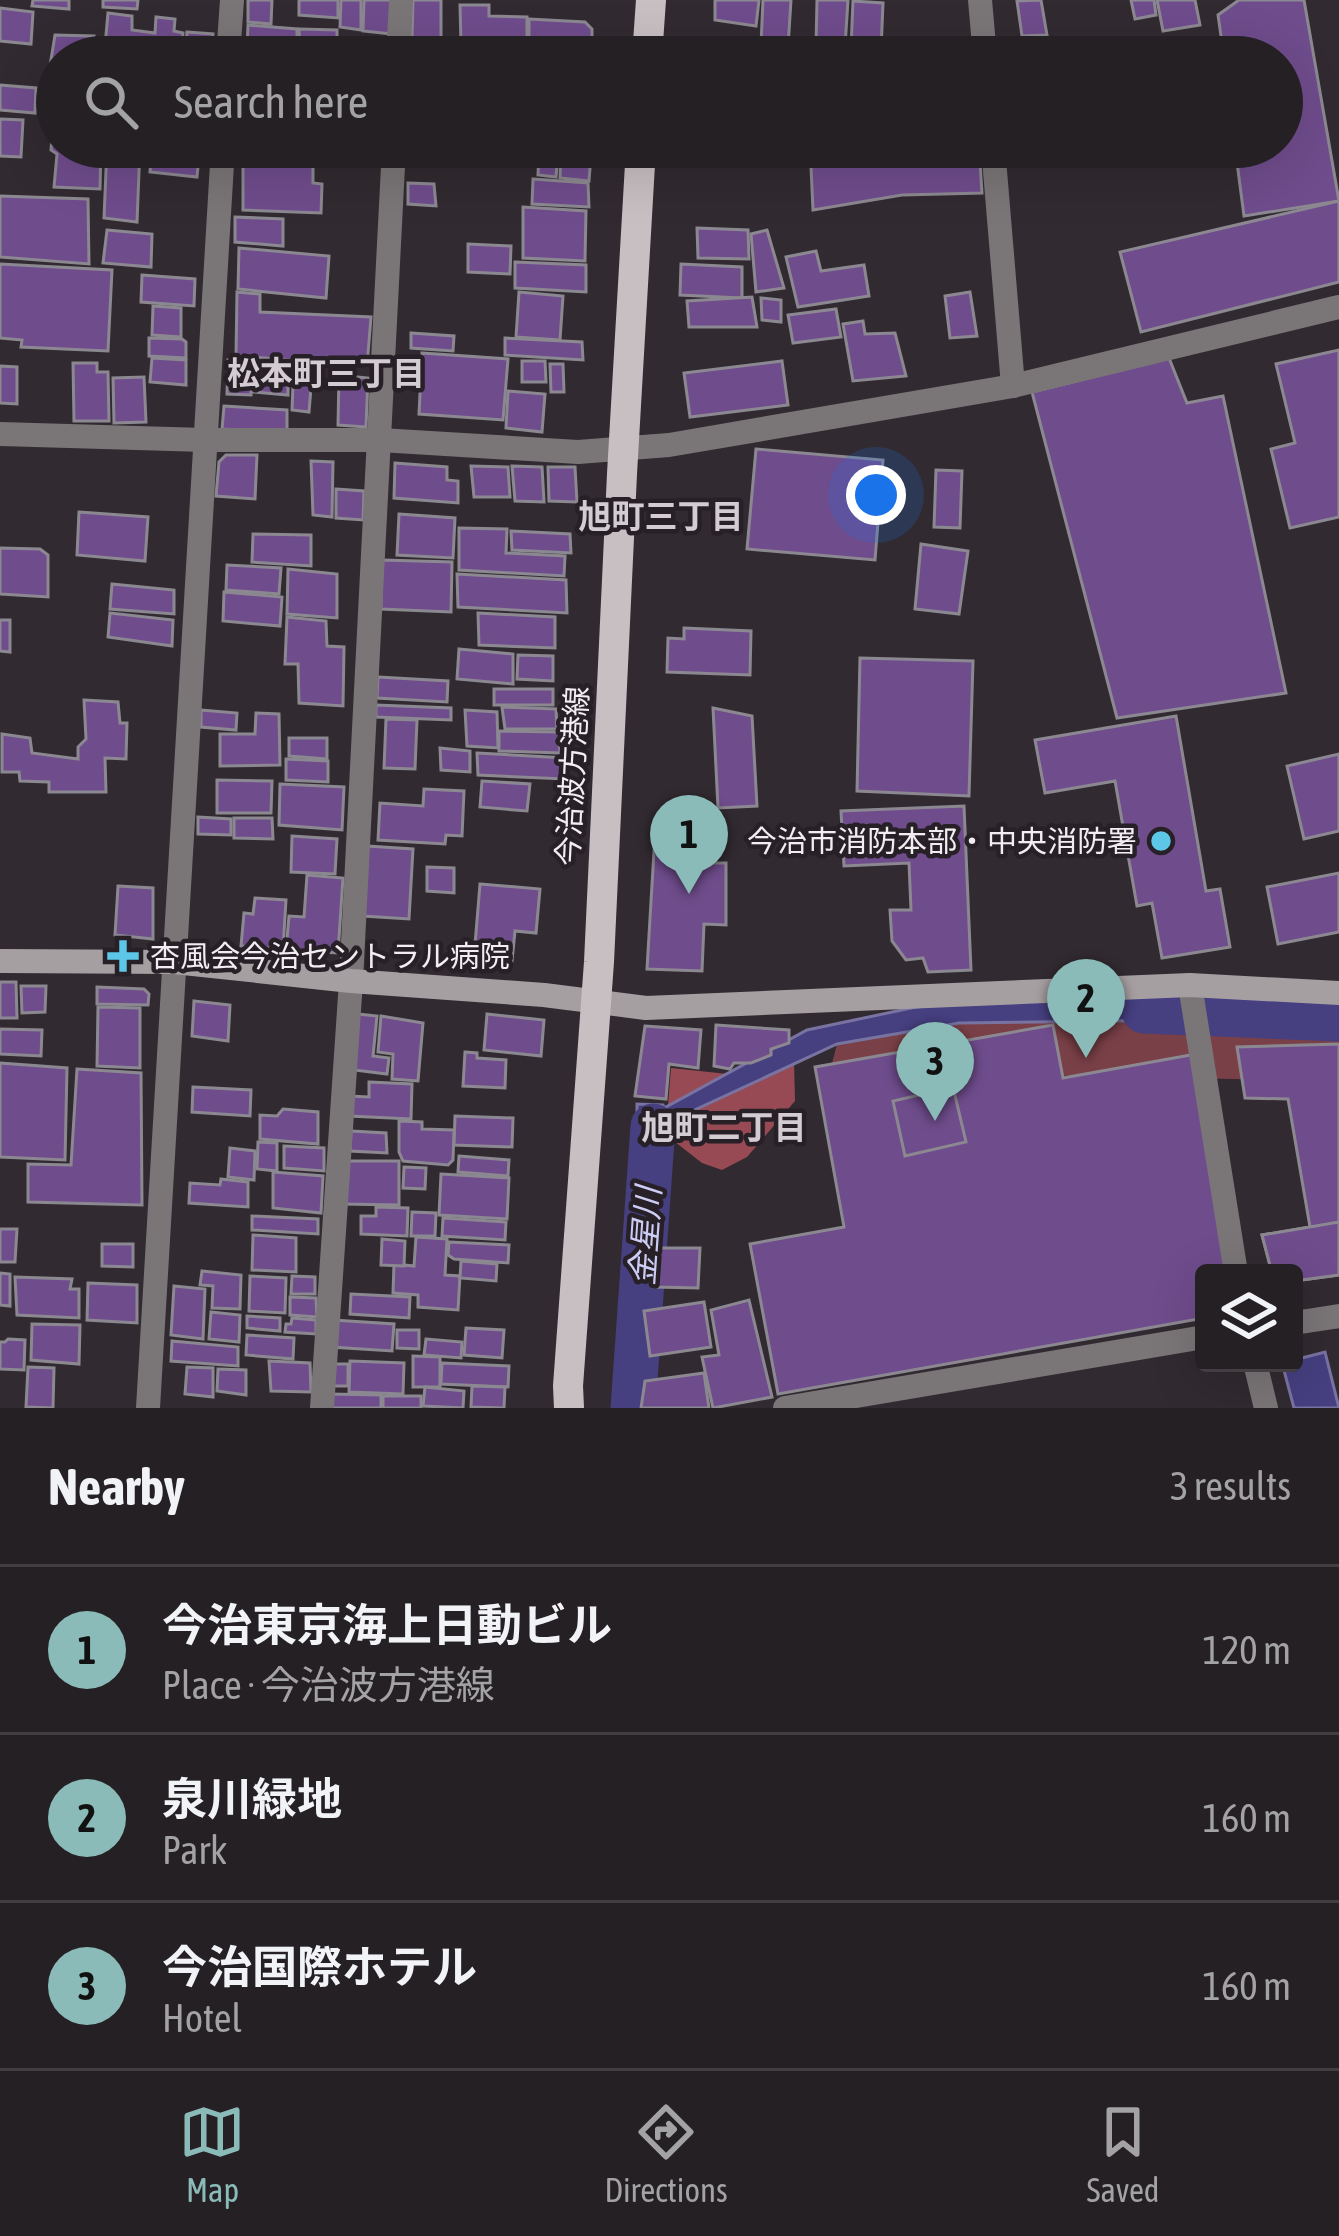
<!DOCTYPE html>
<html lang="en">
<head>
<meta charset="utf-8">
<style>
  :root { --surface:#252024; --page:#2d282c; --text:#f1f3f6; --muted:#a3a3a6; --line:#423e41; --accent:#8bbbb9 }
  body { margin:0; font-family:"Asap Condensed","Noto Sans JP",sans-serif; background:var(--page); color:var(--text) }
  .controls { position:absolute; right:36px; bottom:36px; display:grid; overflow:hidden; border-radius:12px; box-shadow:0 12px 48px #0002 }
  .controls button { width:108px; height:108px; display:grid; place-items:center; padding:0; border:0; border-bottom:3px solid var(--line); background:var(--surface); color:var(--text); font:60px sans-serif }
  .you { position:absolute; left:876px; top:495px; width:42px; height:42px; margin:-30px; border:9px solid #fff; border-radius:50%; background:#1a73e8; box-shadow:0 0 0 18px #1a73e833 }
  .badge { display:grid; place-items:center; width:78px; height:78px; border-radius:50%; background:var(--accent); color:#111; font-size:39px; font-weight:700 }
  .pin { position:absolute; translate:-50% -99px; filter:drop-shadow(0 3px 6px #0008) }
  .pin::after { content:''; position:absolute; top:63px; width:42px; height:36px; background:inherit; clip-path:polygon(0 0,100% 0,50% 100%) }
  .list { margin:0; padding:0; list-style:none }
  h2 { display:flex; justify-content:space-between; align-items:center; height:156px; margin:0; padding:0 48px; font-size:51px }
  h2 small { font-size:39px; font-weight:400; color:var(--muted) }
  .list li { display:grid; grid-template-columns:78px 1fr auto; gap:36px; align-items:center; box-sizing:border-box; height:168px; padding:0 48px; border-top:3px solid var(--line) }
  .list b { display:block; font-size:45px; white-space:nowrap }
  .list p { margin:0; font-size:39px; white-space:nowrap; color:var(--muted) }
  .list em { font-size:39px; font-style:normal; color:var(--muted) }
  .icon { flex:none; width:66px; height:66px; fill:none; stroke:currentColor; stroke-width:2; stroke-linecap:round; stroke-linejoin:round }
  .map { position:relative; flex:none; width:1339px; height:1408px; overflow:hidden }
  .search { position:absolute; background:var(--surface); box-shadow:0 12px 48px #0002; left:36px; right:36px; top:36px; height:132px; display:flex; align-items:center; gap:30px; box-sizing:border-box; padding:0 42px; border-radius:66px; color:var(--muted); font-size:45px }
  .sheet { height:660px; background:var(--surface) }
  nav { display:flex; justify-content:space-around; align-items:center; box-sizing:border-box; height:168px; border-top:3px solid var(--line); background:var(--surface); font-size:33px; color:var(--muted) }
  nav a { display:grid; justify-items:center; gap:6px }
  nav .on { color:var(--accent) }
  .map>svg:first-child { display:block }
</style>
</head>
<body>
<div class="map">
<svg width="1339" height="1408" viewBox="0 0 1339 1408">
  <rect width="100%" height="100%" fill="#312a30"/>
  <polygon fill="#7a4047" points="1205,1020 1339,1027 1339,1081 830,1071 837,1044 959,1023"/>
  <g fill="#984a54">
    <polygon points="794,1063 795,1101 747,1157 722,1170 702,1163 661,1131 683,1116"/>
    <polygon points="671,1068 728,1074 668,1105"/>
  </g>
  <g fill="#463f80" stroke="#7973a2" stroke-width="3">
    <polygon points="1003,999 1175,999 1180,1020 959,1023 837,1044 660,1126 656,1129 655,1185 643,1184 644,1139 637,1133 637,1104 663,1105 664,1108 807,1030 916,1007"/>
    <polygon points="1211,1001 1339,1008 1339,1027 1215,1020"/>
    <polygon points="1325,1352 1339,1408 1294,1408 1282,1363 1294,1363 1294,1360"/>
  </g>
  <g fill="none" stroke-linecap="round" stroke-linejoin="round">
    <g stroke="#463f80" stroke-width="45">
      <polyline points="1144,1011 1339,1019"/>
      <polyline points="633,1408 653,1126"/>
    </g>
  </g>
  <g fill="#6f4c8c" stroke="#8c8891" stroke-width="3">
    <polygon points="33,0 69,0 69,9 32,6"/>
    <polygon points="103,0 138,0 137,9 103,7"/>
    <polygon points="248,0 272,0 271,24 248,22"/>
    <polygon points="299,0 338,0 338,18 299,15"/>
    <polygon points="341,0 361,0 361,30 340,27"/>
    <polygon points="364,0 393,0 392,34 363,31"/>
    <polygon points="413,0 441,0 441,41 412,39"/>
    <polygon points="715,0 759,0 756,26 715,20"/>
    <polygon points="763,0 791,0 788,47 761,44"/>
    <polygon points="817,0 848,0 845,47 816,45"/>
    <polygon points="1041,0 1047,35 1022,36 1017,1"/>
    <polygon points="1131,0 1154,0 1156,15 1135,19"/>
    <polygon points="1157,0 1195,0 1200,25 1163,31"/>
    <polygon points="1239,0 1304,0 1339,201 1244,216 1235,147 1282,147 1282,57 1224,57 1218,15"/>
    <polygon points="853,1 883,3 881,51 851,49"/>
    <polygon points="460,5 489,5 489,16 527,17 527,46 461,44"/>
    <polygon points="0,8 33,12 31,44 0,41"/>
    <polygon points="108,13 132,16 132,30 155,33 156,17 175,19 174,31 183,33 181,57 104,57"/>
    <polygon points="529,19 585,22 592,29 592,46 529,43"/>
    <polygon points="248,25 297,29 297,51 247,48"/>
    <polygon points="299,29 337,30 337,57 301,57"/>
    <polygon points="187,32 213,34 211,57 185,57"/>
    <polygon points="55,35 94,36 94,57 57,57 57,72 49,72"/>
    <polygon points="248,50 298,53 298,57 248,57"/>
    <polygon points="819,51 895,54 896,57 819,57"/>
    <polygon points="44,81 57,81 57,106 43,106"/>
    <polygon points="0,85 36,88 35,113 0,110"/>
    <polygon points="0,119 23,120 21,157 0,156"/>
    <polygon points="53,124 57,124 57,147 101,147 100,189 54,187 57,154 51,150"/>
    <polygon points="107,147 140,147 137,222 104,218"/>
    <polygon points="152,147 200,147 197,177 150,172"/>
    <polygon points="241,147 311,147 311,163 241,159"/>
    <polygon points="315,147 379,147 379,160 315,156"/>
    <polygon points="507,147 507,155 410,148 410,147"/>
    <polygon points="829,147 979,147 982,193 902,195 813,210 811,167 831,164"/>
    <polygon points="539,152 558,154 556,177 538,175"/>
    <polygon points="561,152 591,155 589,181 560,178"/>
    <polygon points="243,162 313,166 313,183 322,184 321,213 243,210"/>
    <polygon points="533,179 588,183 589,207 532,204"/>
    <polygon points="408,183 434,184 436,206 408,204"/>
    <polygon points="0,196 88,199 89,264 0,257"/>
    <polygon points="1339,201 1339,282 1141,332 1120,252"/>
    <polygon points="523,207 586,211 585,261 523,258"/>
    <polygon points="235,217 283,219 283,246 235,242"/>
    <polygon points="697,228 748,230 749,259 698,258"/>
    <polygon points="107,230 152,234 151,267 103,263"/>
    <polygon points="767,230 784,288 756,292 751,234"/>
    <polygon points="468,244 511,246 510,274 468,272"/>
    <polygon points="239,248 329,256 326,298 238,289"/>
    <polygon points="816,251 821,271 864,265 869,296 798,307 786,257"/>
    <polygon points="515,262 586,265 586,292 515,288"/>
    <polygon points="0,264 112,270 108,351 21,347 22,340 0,338"/>
    <polygon points="681,264 742,267 742,298 680,295"/>
    <polygon points="142,275 195,279 194,306 141,302"/>
    <polygon points="237,292 260,294 260,312 371,317 367,366 236,356"/>
    <polygon points="519,292 563,296 560,340 516,337"/>
    <polygon points="970,292 977,336 950,338 945,296"/>
    <polygon points="752,297 757,327 689,327 687,301"/>
    <polygon points="761,298 781,300 781,322 762,320"/>
    <polygon points="153,306 181,308 181,337 152,335"/>
    <polygon points="836,309 841,337 793,343 788,315"/>
    <polygon points="863,321 865,334 895,333 906,376 853,381 843,324"/>
    <polygon points="411,333 454,336 453,351 411,348"/>
    <polygon points="149,338 182,339 186,342 186,358 149,356"/>
    <polygon points="505,338 582,342 583,360 505,355"/>
    <polygon points="1339,350 1339,517 1290,528 1271,449 1295,443 1276,364"/>
    <polygon points="422,353 508,359 503,420 419,414"/>
    <polygon points="152,358 186,360 186,385 150,382"/>
    <polygon points="1169,358 1187,403 1223,396 1286,693 1117,718 1032,392"/>
    <polygon points="228,360 252,363 251,395 227,394"/>
    <polygon points="294,361 313,363 309,412 292,410"/>
    <polygon points="522,361 545,361 546,382 522,382"/>
    <polygon points="782,361 788,405 690,417 684,373"/>
    <polygon points="73,363 97,363 97,372 108,372 109,421 74,421"/>
    <polygon points="254,363 288,364 288,395 253,392"/>
    <polygon points="550,364 563,364 564,392 551,392"/>
    <polygon points="0,366 17,367 17,404 0,403"/>
    <polygon points="339,375 368,378 366,427 338,425"/>
    <polygon points="144,377 146,422 114,423 113,378"/>
    <polygon points="508,391 545,394 542,432 506,428"/>
    <polygon points="224,406 287,410 287,433 222,429"/>
    <polygon points="756,449 883,460 875,560 747,549"/>
    <polygon points="226,455 257,455 255,499 216,496 219,462"/>
    <polygon points="311,461 333,462 332,517 313,515"/>
    <polygon points="395,463 447,467 447,480 458,481 458,503 394,498"/>
    <polygon points="471,466 508,467 510,497 474,497"/>
    <polygon points="512,466 542,467 544,502 515,501"/>
    <polygon points="548,467 575,467 577,502 549,501"/>
    <polygon points="936,470 962,471 960,528 934,527"/>
    <polygon points="336,489 364,491 363,520 336,518"/>
    <polygon points="79,512 148,517 145,561 77,555"/>
    <polygon points="399,514 455,518 453,558 397,555"/>
    <polygon points="459,528 507,529 506,553 565,556 564,576 459,570"/>
    <polygon points="511,531 570,534 571,553 512,550"/>
    <polygon points="253,534 311,535 311,566 252,562"/>
    <polygon points="921,544 968,551 959,614 915,609"/>
    <polygon points="0,548 40,549 48,555 48,597 0,594"/>
    <polygon points="382,560 452,562 451,612 381,609"/>
    <polygon points="227,565 281,568 279,594 226,590"/>
    <polygon points="288,569 337,574 337,618 287,614"/>
    <polygon points="457,574 566,580 567,613 458,607"/>
    <polygon points="112,584 174,590 174,614 110,609"/>
    <polygon points="224,592 282,597 280,626 223,621"/>
    <polygon points="110,613 173,620 172,646 108,637"/>
    <polygon points="478,613 555,617 555,648 479,645"/>
    <polygon points="287,617 326,621 327,646 344,647 343,706 299,703 298,664 285,664"/>
    <polygon points="0,620 10,620 10,652 0,651"/>
    <polygon points="684,628 751,631 750,675 667,672 668,638 684,639"/>
    <polygon points="459,649 513,654 513,684 457,679"/>
    <polygon points="518,655 553,656 553,681 517,679"/>
    <polygon points="860,658 973,661 969,796 857,791"/>
    <polygon points="378,677 448,681 447,702 377,698"/>
    <rect x="494" y="689" width="59" height="16"/>
    <polygon points="84,700 118,702 120,723 127,723 126,759 105,758 106,792 49,792 49,782 20,781 19,772 2,772 2,734 30,738 32,753 78,759 78,747 86,739"/>
    <polygon points="376,705 451,708 451,720 376,717"/>
    <polygon points="502,707 556,709 557,729 505,729"/>
    <polygon points="713,708 752,716 757,806 718,808"/>
    <polygon points="201,710 237,713 236,730 201,727"/>
    <polygon points="465,710 497,712 498,748 467,746"/>
    <polygon points="256,713 279,714 280,765 220,766 220,734 255,734"/>
    <polygon points="1176,716 1206,891 1220,889 1230,947 1162,958 1152,903 1137,906 1115,781 1045,793 1035,740"/>
    <polygon points="386,719 417,720 415,769 384,768"/>
    <polygon points="499,731 559,732 560,753 499,751"/>
    <polygon points="289,738 327,738 327,759 289,756"/>
    <polygon points="440,748 470,751 470,772 441,770"/>
    <polygon points="477,753 566,758 565,779 478,775"/>
    <polygon points="1339,754 1339,831 1304,839 1287,766"/>
    <polygon points="286,759 328,761 328,782 286,780"/>
    <polygon points="217,780 272,781 271,813 217,813"/>
    <polygon points="482,781 530,784 527,811 480,807"/>
    <polygon points="280,784 344,787 342,830 279,825"/>
    <polygon points="424,789 464,791 462,836 446,835 445,844 378,840 380,803 423,806"/>
    <polygon points="964,806 971,970 928,972 923,958 906,960 892,941 890,910 911,910 909,863 844,866 841,811"/>
    <polygon points="198,817 231,819 231,835 198,834"/>
    <polygon points="234,818 272,818 273,839 234,838"/>
    <polygon points="292,836 337,839 335,874 291,872"/>
    <polygon points="367,846 413,849 409,919 363,916"/>
    <polygon points="710,850 710,863 726,863 726,925 704,924 702,971 647,969 654,851"/>
    <polygon points="427,867 454,868 454,893 427,891"/>
    <polygon points="1339,873 1339,932 1278,944 1267,887"/>
    <polygon points="307,875 343,878 338,953 286,950 289,916 304,917"/>
    <polygon points="480,884 540,889 536,933 515,931 512,961 474,957"/>
    <polygon points="118,886 153,888 153,939 115,935"/>
    <polygon points="255,898 286,900 283,949 241,946 244,913 253,914"/>
    <polygon points="0,982 16,982 17,1018 0,1018"/>
    <polygon points="21,986 46,986 45,1012 22,1013"/>
    <polygon points="97,987 144,989 149,994 148,1005 97,1004"/>
    <polygon points="194,1001 230,1005 228,1041 192,1036"/>
    <polygon points="98,1007 140,1008 140,1068 97,1066"/>
    <polygon points="358,1014 377,1016 373,1056 389,1058 387,1074 354,1070"/>
    <polygon points="487,1014 544,1020 541,1056 484,1050"/>
    <polygon points="381,1016 423,1023 418,1081 392,1079 393,1054 378,1052"/>
    <polygon points="716,1025 789,1030 789,1043 771,1049 771,1055 751,1063 734,1063 730,1069 714,1066"/>
    <polygon points="1053,1025 1063,1078 1196,1054 1236,1273 1204,1273 1204,1318 778,1394 750,1244 844,1227 815,1067"/>
    <polygon points="645,1026 701,1030 698,1068 669,1064 666,1099 635,1096"/>
    <polygon points="0,1029 42,1030 41,1056 0,1054"/>
    <polygon points="1339,1044 1339,1275 1294,1281 1294,1273 1272,1273 1262,1235 1310,1227 1288,1099 1245,1098 1237,1047"/>
    <polygon points="465,1052 477,1053 477,1058 506,1060 505,1088 463,1086"/>
    <polygon points="0,1063 67,1068 65,1160 0,1157"/>
    <polygon points="77,1069 141,1073 142,1205 28,1202 28,1164 71,1165"/>
    <polygon points="369,1082 412,1084 411,1119 349,1116 350,1096 369,1097"/>
    <polygon points="193,1087 251,1090 250,1116 192,1112"/>
    <polygon points="953,1087 966,1142 905,1156 893,1101"/>
    <polygon points="283,1109 318,1112 318,1144 260,1139 260,1115 277,1116"/>
    <polygon points="455,1116 513,1118 512,1147 454,1145"/>
    <polygon points="399,1121 422,1122 422,1129 454,1130 453,1160 448,1165 403,1161 399,1152"/>
    <polygon points="351,1131 386,1133 387,1153 350,1151"/>
    <polygon points="258,1142 277,1143 277,1171 257,1169"/>
    <polygon points="284,1146 324,1148 324,1171 284,1168"/>
    <polygon points="230,1148 255,1151 254,1180 228,1177"/>
    <polygon points="459,1156 509,1160 508,1176 458,1172"/>
    <polygon points="341,1161 399,1161 399,1205 341,1204"/>
    <polygon points="404,1167 426,1168 425,1189 403,1188"/>
    <polygon points="273,1172 323,1176 321,1213 273,1208"/>
    <polygon points="441,1174 509,1178 507,1219 439,1215"/>
    <polygon points="221,1179 248,1182 248,1207 189,1203 190,1183 220,1185"/>
    <polygon points="376,1207 408,1208 407,1236 361,1234 361,1216 376,1216"/>
    <polygon points="412,1212 436,1213 435,1236 411,1236"/>
    <polygon points="252,1216 318,1219 318,1234 252,1230"/>
    <polygon points="443,1218 506,1222 505,1240 442,1236"/>
    <polygon points="1339,1222 1339,1275 1294,1281 1294,1273 1272,1273 1262,1235"/>
    <polygon points="0,1229 17,1229 15,1262 0,1262"/>
    <polygon points="253,1235 296,1238 296,1272 252,1270"/>
    <polygon points="416,1237 447,1239 445,1275 460,1276 458,1310 418,1307 418,1295 393,1293 394,1264 414,1266"/>
    <polygon points="382,1239 405,1241 404,1266 381,1265"/>
    <polygon points="449,1242 509,1245 508,1263 454,1259 448,1255"/>
    <polygon points="102,1244 133,1244 133,1267 102,1266"/>
    <polygon points="655,1248 700,1248 698,1288 654,1287"/>
    <polygon points="461,1261 497,1264 496,1281 460,1278"/>
    <polygon points="202,1271 241,1275 240,1309 212,1308 213,1286 200,1285"/>
    <polygon points="0,1273 10,1274 10,1306 0,1305"/>
    <polygon points="250,1276 286,1278 285,1313 249,1311"/>
    <polygon points="292,1276 315,1277 315,1294 291,1294"/>
    <polygon points="15,1277 72,1279 70,1289 79,1289 79,1318 17,1315"/>
    <polygon points="88,1283 137,1285 137,1323 87,1320"/>
    <polygon points="174,1286 205,1289 203,1339 171,1335"/>
    <polygon points="351,1294 410,1297 409,1318 350,1314"/>
    <polygon points="290,1297 316,1298 317,1317 290,1315"/>
    <polygon points="749,1300 772,1397 713,1408 702,1357 719,1355 711,1310"/>
    <polygon points="704,1302 711,1347 650,1356 644,1311"/>
    <polygon points="211,1312 240,1315 239,1342 209,1339"/>
    <polygon points="247,1316 280,1318 280,1331 247,1328"/>
    <polygon points="292,1318 316,1320 316,1334 285,1332 286,1324 291,1324"/>
    <polygon points="333,1320 394,1324 392,1351 331,1347"/>
    <polygon points="32,1324 80,1325 79,1364 31,1360"/>
    <polygon points="466,1328 504,1330 502,1358 464,1355"/>
    <polygon points="397,1330 419,1330 419,1349 397,1348"/>
    <polygon points="247,1335 294,1338 293,1359 246,1355"/>
    <polygon points="8,1339 25,1340 24,1370 0,1369 0,1342 5,1342"/>
    <polygon points="426,1339 462,1342 461,1358 424,1355"/>
    <polygon points="172,1341 238,1347 238,1366 171,1361"/>
    <polygon points="413,1356 440,1357 440,1387 413,1387"/>
    <polygon points="269,1361 310,1363 311,1392 271,1391"/>
    <polygon points="350,1361 404,1363 403,1394 349,1392"/>
    <polygon points="442,1363 509,1366 508,1387 441,1384"/>
    <rect x="331" y="1364" width="17" height="22"/>
    <polygon points="28,1367 54,1368 53,1408 26,1407"/>
    <polygon points="187,1367 213,1368 213,1397 185,1394"/>
    <polygon points="218,1369 246,1370 246,1395 217,1391"/>
    <polygon points="704,1373 709,1408 641,1408 645,1381"/>
    <polygon points="472,1386 505,1387 504,1408 471,1407"/>
    <polygon points="425,1387 464,1391 463,1408 423,1406"/>
    <polygon points="328,1394 381,1395 381,1408 327,1408"/>
    <rect x="383" y="1396" width="38" height="12"/>
  </g>
  <g fill="none" stroke-linecap="round" stroke-linejoin="round">
    <g stroke="#7a7577" stroke-width="24">
      <polyline points="980,0 985,57"/>
      <polyline points="228,57 232,0"/>
      <polyline points="398,57 401,0"/>
      <polyline points="993,147 1013,386"/>
      <polyline points="0,434 205,440 380,440 578,452 669,445 1013,386 1339,307"/>
      <polyline points="1190,985 1236,1273"/>
      <polyline points="1294,1323 1339,1316"/>
      <polyline points="1255,1363 1266,1408"/>
      <polyline points="148,1408 223,147"/>
      <polyline points="322,1408 351,981 394,147"/>
      <polyline points="785,1408 1204,1337"/>
    </g>
    <polyline stroke="#a69fa2" stroke-width="24" points="0,961 174,962 351,981 544,995 646,1008 1190,985 1339,993"/>
    <g stroke="#c8bfc2" stroke-width="30">
      <polyline points="647,57 651,0"/>
      <polyline points="569,1408 568,1386 599,962 622,474 641,147"/>
    </g>
  </g>
  <g fill="#5cc7e7" stroke="#272026" stroke-width="4.5">
    <circle cx="1161" cy="841" r="12"/>
    <path d="M117 938h12v12h12v12h-12v12h-12v-12h-12v-12h12z"/>
  </g>
  <g text-anchor="middle" dominant-baseline="central" stroke-width="9" stroke-linejoin="round" paint-order="stroke">
    <g font-size="30" fill="#f1edf1" stroke="#272026">
      <text transform="translate(572 776) rotate(-87)">今治波方港線</text>
    </g>
    <g font-size="30" fill="#f1edf1" stroke="#272026" text-anchor="end">
      <text x="1137" y="841">今治市消防本部・中央消防署</text>
      <text x="150" y="956" text-anchor="start">杏風会今治セントラル病院</text>
    </g>
    <g font-size="33" font-weight="bold" fill="#d4ccd3" stroke="#272026">
      <text x="326" y="373">松本町三丁目</text>
      <text x="661" y="516">旭町三丁目</text>
      <text x="724" y="1127">旭町二丁目</text>
    </g>
    <g font-size="33" font-style="italic" fill="#cdccf4" stroke="#272026">
      <text transform="translate(645 1236) rotate(-86)">金星川</text>
    </g>
  </g>
</svg>
<div class="controls">
<button><svg class="icon" aria-label="layers" viewBox="0 0 24 24"><path d="M12 4l9 5-9 5-9-5zM3 14l9 5 9-5"/></svg></button>
</div>
<div class="you"></div>
<div class="pin badge" style="left:689px;top:894px">1</div>
<div class="pin badge" style="left:1086px;top:1058px">2</div>
<div class="pin badge" style="left:935px;top:1121px">3</div>
<div class="search"><svg class="icon" aria-label="search" viewBox="0 0 24 24"><circle cx="10" cy="10" r="6"/><path d="M15 15l6 6"/></svg>Search here</div>
</div>
<section class="sheet">
<h2>Nearby<small>3 results</small></h2>
<ul class="list">
<li><span class="badge">1</span><div><b>今治東京海上日動ビル</b><p>Place · 今治波方港線</p></div><em>120 m</em></li>
<li><span class="badge">2</span><div><b>泉川緑地</b><p>Park</p></div><em>160 m</em></li>
<li><span class="badge">3</span><div><b>今治国際ホテル</b><p>Hotel</p></div><em>160 m</em></li>
</ul>
</section>
<nav>
<a class="on"><svg class="icon" aria-label="map" viewBox="0 0 24 24"><path d="M3 6l6-2 6 2 6-2v14l-6 2-6-2-6 2zM9 4v14M15 6v14"/></svg>Map</a>
<a><svg class="icon" aria-label="directions" viewBox="0 0 24 24"><path d="M12 3l9 9-9 9-9-9zM9 14v-3h6M13 9l2 2-2 2"/></svg>Directions</a>
<a><svg class="icon" aria-label="saved" viewBox="0 0 24 24"><path d="M7 4h10v16l-5-4-5 4z"/></svg>Saved</a>
</nav>
</body>
</html>
